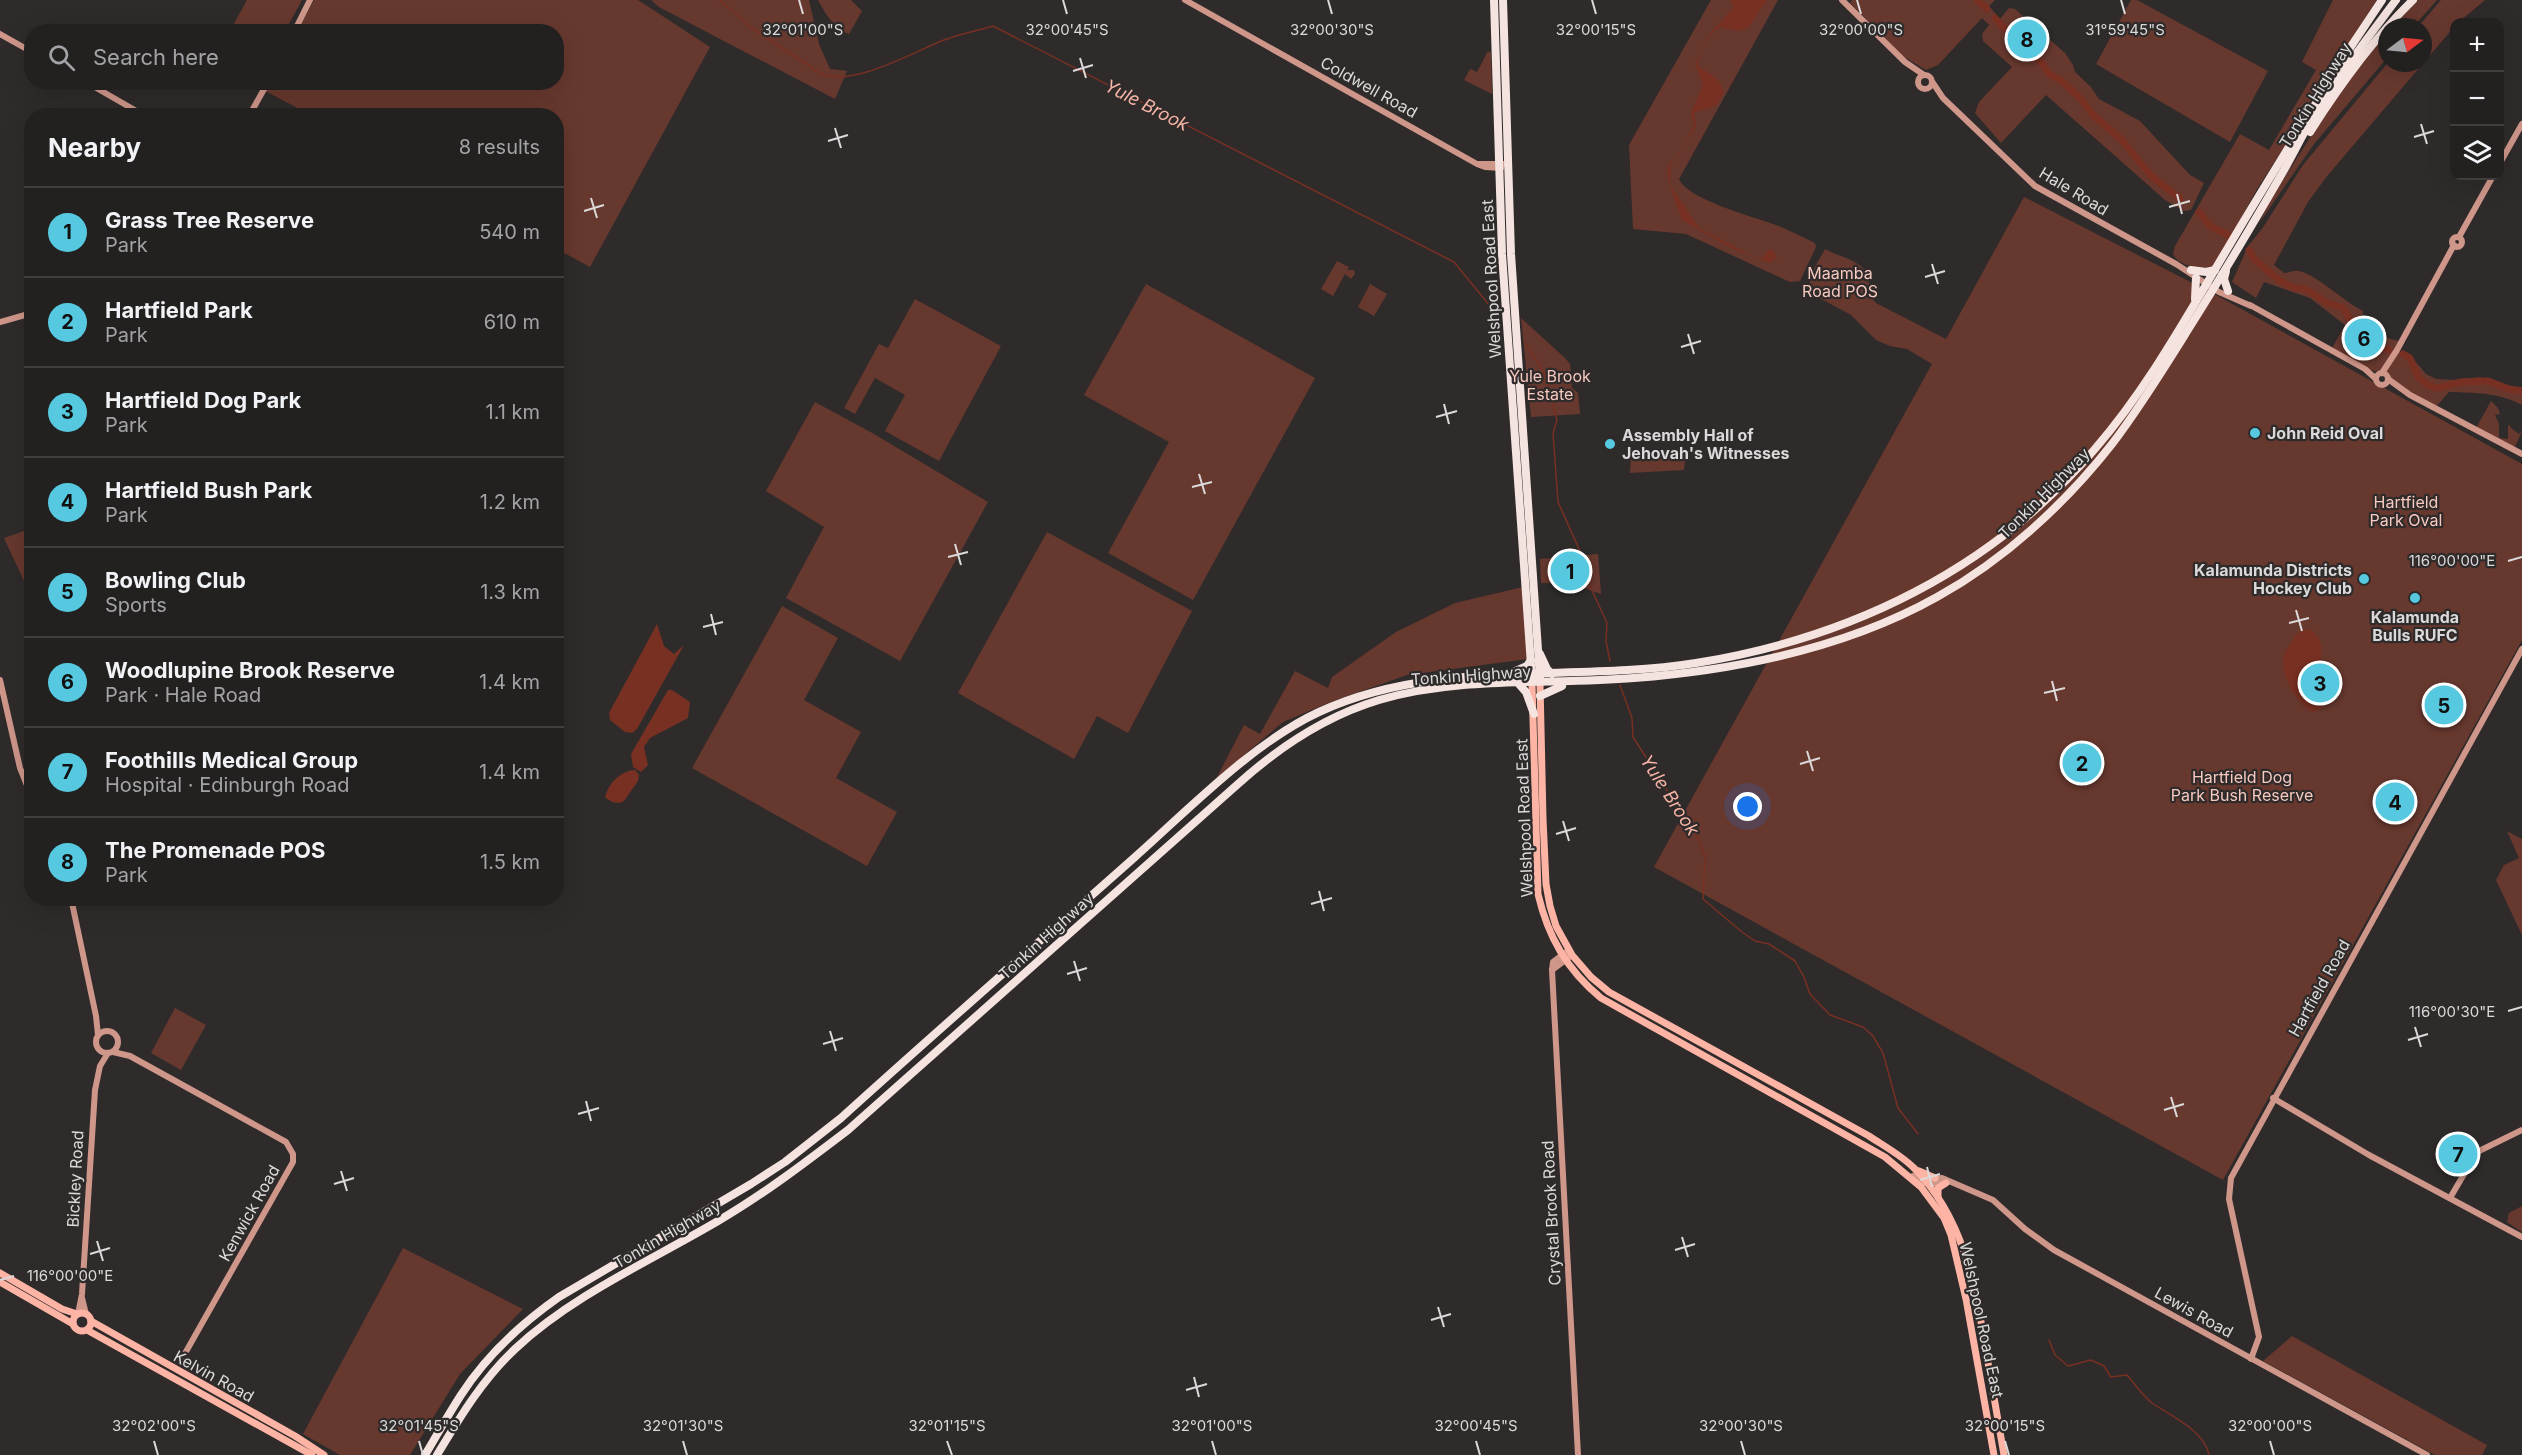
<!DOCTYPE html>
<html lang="en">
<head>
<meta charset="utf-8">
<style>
  :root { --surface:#232020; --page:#2b2829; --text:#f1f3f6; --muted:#a3a3a5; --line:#403e3e; --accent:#56c9e0 }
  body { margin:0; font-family:Inter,sans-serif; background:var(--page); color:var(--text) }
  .controls { position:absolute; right:18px; top:18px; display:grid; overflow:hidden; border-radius:12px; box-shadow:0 6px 24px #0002 }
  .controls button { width:54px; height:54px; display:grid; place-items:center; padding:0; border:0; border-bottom:2px solid var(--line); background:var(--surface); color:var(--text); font:30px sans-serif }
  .compass { position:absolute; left:2378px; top:18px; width:54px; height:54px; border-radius:50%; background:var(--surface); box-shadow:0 6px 24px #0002; rotate:74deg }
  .you { position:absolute; left:1748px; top:807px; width:21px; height:21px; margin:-15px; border:4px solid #fff; border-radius:50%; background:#1a73e8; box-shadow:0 0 0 9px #1a73e833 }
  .badge { display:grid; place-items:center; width:39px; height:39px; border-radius:50%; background:var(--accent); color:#111; font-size:20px; font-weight:700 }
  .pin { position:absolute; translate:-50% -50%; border:3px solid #fff; box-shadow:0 2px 6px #0006 }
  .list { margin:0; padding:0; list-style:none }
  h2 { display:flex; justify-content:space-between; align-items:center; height:78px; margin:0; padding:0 24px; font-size:26px }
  h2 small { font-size:20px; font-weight:400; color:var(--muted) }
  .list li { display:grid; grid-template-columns:39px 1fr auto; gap:18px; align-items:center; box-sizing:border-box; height:90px; padding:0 24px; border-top:2px solid var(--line) }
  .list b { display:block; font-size:22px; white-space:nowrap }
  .list p { margin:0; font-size:20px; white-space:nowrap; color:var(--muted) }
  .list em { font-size:20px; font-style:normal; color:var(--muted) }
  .icon { flex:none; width:33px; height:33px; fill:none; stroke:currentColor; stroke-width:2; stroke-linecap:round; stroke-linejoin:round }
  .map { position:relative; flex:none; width:2522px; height:1455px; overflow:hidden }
  .search { position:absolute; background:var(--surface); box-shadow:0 6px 24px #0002; left:24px; top:24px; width:540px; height:66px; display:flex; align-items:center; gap:15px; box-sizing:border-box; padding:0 21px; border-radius:24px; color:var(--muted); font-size:22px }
  .panel { position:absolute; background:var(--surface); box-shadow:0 6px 24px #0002; left:24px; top:108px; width:540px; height:798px; border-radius:24px }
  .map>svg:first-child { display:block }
</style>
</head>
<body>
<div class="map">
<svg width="2522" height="1455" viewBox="0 0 2522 1455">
  <rect width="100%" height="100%" fill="#2f2b2b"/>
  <g fill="#67382e">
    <polygon points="247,0 302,0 285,31 230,31"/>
    <polygon points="314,0 638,0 710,47 590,267 557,249 556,116 311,115 265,91 270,82 556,82 556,32 297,31"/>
    <polygon points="651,0 809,0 819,44 830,69 847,71 835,99 659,7"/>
    <path d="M818 0H851L862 11 849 34C834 29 825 13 818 0Z"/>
    <path d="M1711 0H1778L1679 179C1688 200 1755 217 1776 225 1789 230 1802 237 1815 243L1816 247 1800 281 1790 282 1686 234 1633 229 1629 145Z"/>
    <polygon points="1852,0 1995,0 1989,6 2000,19 2009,8 2015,9 2065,53 2073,65 2075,72 2091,87 2099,99 2140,121 2190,175 2204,183 2191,210 2184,211 2165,200 2046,95 2001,143 1975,113 1979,102 2012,67 1983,41 1982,34 1989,25 1982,18 1938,65 1926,70 1904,57 1850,3"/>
    <polygon points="2131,0 2137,0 2268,71 2230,142 2096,64"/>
    <path d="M2333 0H2377L2295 125 2297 127 2257 189 2214 267C2201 270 2180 267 2173 254L2175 246 2240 134 2269 150 2316 70 2302 62Z"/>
    <polygon points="2418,0 2437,0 2413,27 2391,27"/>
    <path d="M2441 0H2485L2459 22H2454V27L2328 175 2308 202 2274 265 2284 273C2289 273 2295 270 2299 271 2317 275 2343 301 2363 311 2360 334 2385 336 2401 342L2397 350 2416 362 2426 374 2436 379 2455 380 2480 377 2505 386 2522 387V405C2498 392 2475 393 2449 392L2435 408 2388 379 2385 373 2365 369 2331 350 2345 325 2310 298 2264 282 2256 298 2232 282 2248 246 2262 229 2303 165 2386 65 2388 63H2423V27H2418Z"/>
    <path d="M2387 31V58L2314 144 2260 222C2270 198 2285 177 2299 155 2326 112 2354 70 2387 31Z"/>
    <polygon points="1488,51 1491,53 1492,94 1464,80 1470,69 1477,72"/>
    <path d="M2024 197 2216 295 2522 464V640L2223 1180 1654 867 1932 364 1907 349 1890 346 1876 340 1851 315 1812 294C1804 279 1818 263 1825 249 1838 257 1861 259 1867 275 1870 285 1869 295 1876 303L1946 339Z"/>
    <polygon points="1337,261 1349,267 1347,270 1354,270 1355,274 1351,279 1345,274 1333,296 1321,289"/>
    <polygon points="1146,284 1315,378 1193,600 1108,553 1169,442 1084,395"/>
    <polygon points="1370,284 1387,294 1374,316 1358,307"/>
    <polygon points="915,299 1001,346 939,461 885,431 905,395 875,378 855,414 844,408 879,344 888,348"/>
    <polygon points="1521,318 1565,358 1570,364 1572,388 1578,393 1580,414 1531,417"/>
    <polygon points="2491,401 2498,408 2500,414 2495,415 2499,424 2499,438 2508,439 2508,426 2510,425 2511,428 2519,434 2522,431 2514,449 2475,430"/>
    <polygon points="815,402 874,434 988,502 900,661 786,598 824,527 766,491"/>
    <polygon points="1689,452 1685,460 1684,470 1630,473 1631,457"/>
    <polygon points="27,530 31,531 31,596 4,538"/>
    <polygon points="1047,532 1192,611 1128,733 1097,716 1074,759 958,693"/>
    <polygon points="1598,554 1601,594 1572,584 1541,583 1540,559"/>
    <polygon points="1523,587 1528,659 1407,675 1328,703 1283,722 1216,779 1244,725 1260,734 1295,671 1328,688 1332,677 1396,632 1455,603"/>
    <polygon points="782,606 838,638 804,700 861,732 836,778 897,812 867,866 692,768"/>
    <polygon points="2507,831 2522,839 2522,935 2496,880 2504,865 2519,858"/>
    <polygon points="175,1008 206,1025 181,1070 151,1053"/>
    <polygon points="2522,1206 2522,1232 2507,1222 2509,1213"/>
    <polygon points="403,1248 523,1309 460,1374 410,1455 340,1455 303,1434"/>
    <polygon points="2292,1336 2487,1445 2482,1455 2435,1455 2263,1361"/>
  </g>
  <g fill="#783022">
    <path d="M1730 0H1767L1749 27 1739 31 1720 27C1707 35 1701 50 1697 65 1709 75 1719 75 1724 92 1714 114 1712 104 1694 113L1696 127C1686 139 1682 153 1671 163L1670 185 1699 228 1754 257 1762 258 1769 250 1773 251 1777 257 1770 263 1733 249 1682 220C1678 205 1661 174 1671 161 1673 159 1677 158 1679 155 1684 148 1688 134 1694 126L1691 113 1703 85 1695 64 1708 36 1734 7Z"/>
    <polygon points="657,624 664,646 674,654 684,645 637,729 632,733 625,732 610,720 609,713"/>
    <path d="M2308 629C2332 639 2316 667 2319 687 2320 693 2323 699 2323 706L2321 709 2312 712C2296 702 2279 675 2284 655 2285 651 2289 647 2291 643 2295 635 2299 630 2308 629Z"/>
    <polygon points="668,690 672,690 690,702 688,718 650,738 644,747 648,765 641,772 633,767 631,754"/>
    <path d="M635 770 639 775 638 781 624 801C618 805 610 802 605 797 609 783 620 771 635 770Z"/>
  </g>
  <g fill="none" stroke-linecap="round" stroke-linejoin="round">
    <g stroke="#783022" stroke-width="1.5">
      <path d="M720 0 753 29 810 66C839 97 912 52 944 40 959 34 976 31 993 26L1454 262 1494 311"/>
      <polyline points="1525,343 1543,371 1549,389"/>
      <polyline points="1550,392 1557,420 1553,433 1558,502 1588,569 1590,586 1607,623 1606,641 1610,661"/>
      <polyline points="1620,685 1632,718 1633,737 1700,842 1705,857 1703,899 1742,932 1755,941 1769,944 1795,961 1804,977 1810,994 1830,1015 1863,1027 1873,1036 1883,1053 1898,1108 1918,1134"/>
      <path d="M2049 1340 2055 1355 2068 1366 2091 1360 2104 1366 2111 1377 2127 1375C2135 1384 2143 1396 2152 1403 2171 1416 2205 1431 2209 1455"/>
    </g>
    <g stroke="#783022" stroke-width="7">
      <polyline points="1977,0 1987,9"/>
      <polyline points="1995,18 2015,40 2041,62 2049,74 2062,81 2081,99 2093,115 2122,140 2150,175 2180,199"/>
      <polyline points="2199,212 2210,226 2228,235"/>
      <polyline points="2249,250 2254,259 2280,281 2294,288 2306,289 2327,303 2343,308 2359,335 2389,350"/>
      <polyline points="2403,354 2410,358 2418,377 2429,386 2438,388 2461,382 2488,381 2509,389 2522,391"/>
    </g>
    <g stroke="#cf968a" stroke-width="6">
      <polyline points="1185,0 1477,164 1485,167 1501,168"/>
      <polyline points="1842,0 1905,62 1924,75"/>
      <polyline points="294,32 310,0"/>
      <polyline points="0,34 32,52"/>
      <circle cx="1925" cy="82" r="7"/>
      <polyline points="86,82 145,116"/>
      <polyline points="1933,83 1943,98 2035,186 2176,264 2219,292 2251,306"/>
      <polyline points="249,116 268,82"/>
      <polyline points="2500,163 2522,124"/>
      <polyline points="1478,164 1507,164"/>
      <polyline points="2459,237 2493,176"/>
      <circle cx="2457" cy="242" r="5"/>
      <polyline points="2250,305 2365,369 2376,379"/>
      <polyline points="0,322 32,313"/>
      <polyline points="2382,373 2397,350 2454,245"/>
      <circle cx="2382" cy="379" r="6"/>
      <polyline points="2388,379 2410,395 2522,454"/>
      <polyline points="0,680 20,768 32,798"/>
      <polyline points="71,898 96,1016 98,1035"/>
      <polyline points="1569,950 1553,962 1552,970 1578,1455"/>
      <polyline points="1552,970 1572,955"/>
      <circle cx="107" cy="1042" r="11"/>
      <polyline points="113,1052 130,1056 286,1142 293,1154 293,1162 183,1357"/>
      <polyline points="2273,1098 2369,1155 2522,1237"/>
      <polyline points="1913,1176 1924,1183 1945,1183"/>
      <polyline points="1928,1184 1931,1179 1942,1178 1993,1200 2025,1229 2054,1250 2427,1455"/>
      <polyline points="2450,1198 2477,1152 2522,1130"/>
      <polyline points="82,1298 86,1314"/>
      <polyline points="78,1314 82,1294 95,1090 100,1066 108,1053"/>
      <polyline points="2251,1359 2259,1337 2229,1199 2231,1178 2522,649"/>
    </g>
    <g stroke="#fdb4a4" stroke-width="7">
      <path d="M1532 684 1538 894C1548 937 1567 970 1601 998L1885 1157 1921 1187 1944 1218 1951 1235 1966 1299 1994 1455"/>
      <path d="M1540 684 1543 819 1546 884 1550 906 1556 926 1572 955 1591 977 1609 992 1869 1136C1884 1146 1901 1155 1914 1168 1964 1218 1975 1285 1986 1351 1992 1386 1998 1420 2004 1455"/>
      <polyline points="1919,1171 1935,1178"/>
      <polyline points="1938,1197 1938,1188 1946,1183"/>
      <polyline points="0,1273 62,1309 77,1314"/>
      <polyline points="0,1282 73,1324"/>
      <circle cx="82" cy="1322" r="9"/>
      <polyline points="91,1321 295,1436 324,1455"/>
      <polyline points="87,1330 312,1455"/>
    </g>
    <g stroke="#f5e3df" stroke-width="8">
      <polyline points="1494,0 1502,254 1532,679"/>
      <polyline points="1503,0 1511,254 1540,679"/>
      <path d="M2310 132C2340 85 2373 39 2413 0"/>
      <polyline points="2191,270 2206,272 2215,270"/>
      <polyline points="2226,271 2224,279 2228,291"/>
      <polyline points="2195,299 2196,278"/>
      <polyline points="1540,654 1547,669 1552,674"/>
      <polyline points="1509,674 1527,666 1531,660"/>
      <polyline points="1519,684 1526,692 1534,714"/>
      <polyline points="1540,696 1562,686"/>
      <path d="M425 1455C437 1435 448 1415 461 1395 486 1356 522 1323 559 1297L751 1184 785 1162 841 1118C938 1030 1037 944 1135 857 1189 809 1254 742 1319 712 1437 657 1571 683 1696 663 1851 638 1991 570 2094 450 2148 388 2187 316 2229 246 2269 178 2311 111 2352 45L2382 0"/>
      <path d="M437 1455C460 1417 482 1380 515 1349 573 1295 650 1261 718 1221 764 1194 806 1162 848 1130L1238 784C1279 747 1326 716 1379 700 1460 676 1551 685 1634 678 1737 670 1846 648 1937 597 2004 560 2065 504 2112 444 2141 406 2166 365 2191 325 2223 274 2254 222 2284 170 2294 152 2303 134 2313 117 2338 76 2368 38 2396 0"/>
    </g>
  </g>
  <path fill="none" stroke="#dbd9d9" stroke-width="2" d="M799 0 803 14M1063 0 1067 14M1328 0 1332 14M1592 0 1596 14M1857 0 1861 14M2121 0 2125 14M1080 58 1086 78M1073 71 1093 65M2421 124 2427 144M835 128 841 148M2414 137 2434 131M828 141 848 135M2177 194 2182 214M591 198 597 218M2169 207 2190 201M584 211 604 205M1932 264 1938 284M1925 277 1945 271M1688 334 1694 354M1681 347 1701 341M1444 404 1449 424M1436 417 1457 411M1199 474 1205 494M1192 487 1212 482M955 544 961 565M948 557 968 552M2508 561 2522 557M2296 610 2302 631M711 614 716 635M2289 623 2309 618M703 627 723 622M2052 681 2057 701M2044 693 2065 688M1807 751 1813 771M1800 764 1820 758M1563 821 1569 841M1556 834 1576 828M1319 891 1324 911M1311 904 1332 898M1074 961 1080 981M1067 974 1087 968M2508 1011 2522 1007M2415 1027 2421 1047M830 1031 836 1051M2408 1040 2428 1034M823 1044 843 1038M2171 1097 2177 1117M586 1101 591 1121M2164 1110 2184 1104M578 1114 599 1108M1927 1167 1932 1187M341 1171 347 1191M1920 1180 1940 1174M334 1184 354 1178M1682 1237 1688 1257M97 1241 103 1261M1675 1250 1695 1244M90 1254 110 1248M0 1280 14 1276M1438 1307 1444 1327M1431 1320 1451 1314M1194 1377 1199 1397M1186 1390 1207 1384M154 1441 158 1455M419 1441 423 1455M683 1441 687 1455M947 1441 952 1455M1212 1441 1216 1455M1476 1441 1480 1455M1741 1441 1745 1455M2005 1441 2009 1455M2270 1441 2274 1455"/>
  <g fill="#56c9e0" stroke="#2f2b2b" stroke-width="2">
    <circle cx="2255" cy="433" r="6"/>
    <circle cx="1610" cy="444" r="6"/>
    <circle cx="2364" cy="579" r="6"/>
    <circle cx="2415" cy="598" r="6"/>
  </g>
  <g text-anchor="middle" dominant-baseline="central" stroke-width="4.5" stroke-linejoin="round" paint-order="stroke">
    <g font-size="16" fill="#dbd9d9" stroke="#2f2b2b">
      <text transform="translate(1369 87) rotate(29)">Coldwell Road</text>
      <text transform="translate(2315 95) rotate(-58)">Tonkin Highway</text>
      <text transform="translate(2074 191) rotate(31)">Hale Road</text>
      <text transform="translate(1491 279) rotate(-93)">Welshpool Road East</text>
      <text transform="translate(2044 493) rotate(-45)">Tonkin Highway</text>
      <text transform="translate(1471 675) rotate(-4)">Tonkin Highway</text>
      <text transform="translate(1524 818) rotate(-92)">Welshpool Road East</text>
      <text transform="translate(1046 936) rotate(-42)">Tonkin Highway</text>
      <text transform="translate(2319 988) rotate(-61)">Hartfield Road</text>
      <text transform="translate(75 1179) rotate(-87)">Bickley Road</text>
      <text transform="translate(249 1213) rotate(-61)">Kenwick Road</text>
      <text transform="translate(1551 1213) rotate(-93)">Crystal Brook Road</text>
      <text transform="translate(667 1234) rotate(-30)">Tonkin Highway</text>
      <text transform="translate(2194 1312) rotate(29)">Lewis Road</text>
      <text transform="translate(1982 1320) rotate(78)">Welshpool Road East</text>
      <text transform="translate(214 1376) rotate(29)">Kelvin Road</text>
    </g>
    <g font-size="16" fill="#f7c9bf" stroke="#2f2b2b">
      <text x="1840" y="273">Maamba<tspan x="1840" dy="18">Road POS</tspan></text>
      <text x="1550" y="376">Yule Brook<tspan x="1550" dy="18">Estate</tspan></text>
      <text x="2406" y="502">Hartfield<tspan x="2406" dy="18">Park Oval</tspan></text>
      <text x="2242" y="777">Hartfield Dog<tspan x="2242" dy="18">Park Bush Reserve</tspan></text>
    </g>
    <g font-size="16" font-weight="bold" fill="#dbd9d9" stroke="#2f2b2b" text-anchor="start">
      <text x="2267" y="433">John Reid Oval</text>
      <text x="1622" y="435">Assembly Hall of<tspan x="1622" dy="18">Jehovah's Witnesses</tspan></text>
      <text x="2352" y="570" text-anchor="end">Kalamunda Districts<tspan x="2352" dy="18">Hockey Club</tspan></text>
      <text x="2415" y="617" text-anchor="middle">Kalamunda<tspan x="2415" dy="18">Bulls RUFC</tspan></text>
    </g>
    <g font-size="18" font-style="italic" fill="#f7b5a6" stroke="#2f2b2b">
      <text transform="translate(1147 105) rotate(27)">Yule Brook</text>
      <text transform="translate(1670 795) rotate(57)">Yule Brook</text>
    </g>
  </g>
  <g font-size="15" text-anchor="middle" fill="#dbd9d9" stroke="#2f2b2b" stroke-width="4.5" stroke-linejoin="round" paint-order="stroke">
    <text x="803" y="35">32°01'00"S</text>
    <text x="1067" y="35">32°00'45"S</text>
    <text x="1332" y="35">32°00'30"S</text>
    <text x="1596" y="35">32°00'15"S</text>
    <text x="1861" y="35">32°00'00"S</text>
    <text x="2125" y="35">31°59'45"S</text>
    <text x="2452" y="566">116°00'00"E</text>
    <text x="2452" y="1017">116°00'30"E</text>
    <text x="70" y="1281">116°00'00"E</text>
    <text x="154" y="1431">32°02'00"S</text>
    <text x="419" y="1431">32°01'45"S</text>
    <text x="683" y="1431">32°01'30"S</text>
    <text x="947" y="1431">32°01'15"S</text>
    <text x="1212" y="1431">32°01'00"S</text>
    <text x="1476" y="1431">32°00'45"S</text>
    <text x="1741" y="1431">32°00'30"S</text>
    <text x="2005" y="1431">32°00'15"S</text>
    <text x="2270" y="1431">32°00'00"S</text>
  </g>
</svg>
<div class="controls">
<button>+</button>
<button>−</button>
<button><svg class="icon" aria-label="layers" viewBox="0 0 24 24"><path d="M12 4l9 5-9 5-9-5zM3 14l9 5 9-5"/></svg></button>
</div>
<svg class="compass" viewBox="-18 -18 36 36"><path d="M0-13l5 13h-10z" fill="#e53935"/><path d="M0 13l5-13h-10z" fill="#a3a3a5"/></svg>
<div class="you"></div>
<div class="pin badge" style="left:1570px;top:571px">1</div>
<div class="pin badge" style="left:2082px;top:763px">2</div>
<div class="pin badge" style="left:2320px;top:683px">3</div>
<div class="pin badge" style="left:2395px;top:802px">4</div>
<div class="pin badge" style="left:2444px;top:705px">5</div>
<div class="pin badge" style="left:2364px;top:338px">6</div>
<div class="pin badge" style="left:2458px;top:1154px">7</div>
<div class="pin badge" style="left:2027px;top:39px">8</div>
<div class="search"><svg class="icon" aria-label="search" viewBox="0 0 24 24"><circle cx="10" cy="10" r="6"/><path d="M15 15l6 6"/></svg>Search here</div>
<section class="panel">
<h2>Nearby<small>8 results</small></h2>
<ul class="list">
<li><span class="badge">1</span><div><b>Grass Tree Reserve</b><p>Park</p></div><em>540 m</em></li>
<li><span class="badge">2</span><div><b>Hartfield Park</b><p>Park</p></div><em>610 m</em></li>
<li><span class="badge">3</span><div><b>Hartfield Dog Park</b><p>Park</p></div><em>1.1 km</em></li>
<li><span class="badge">4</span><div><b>Hartfield Bush Park</b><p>Park</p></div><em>1.2 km</em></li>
<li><span class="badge">5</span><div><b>Bowling Club</b><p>Sports</p></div><em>1.3 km</em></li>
<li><span class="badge">6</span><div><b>Woodlupine Brook Reserve</b><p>Park · Hale Road</p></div><em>1.4 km</em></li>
<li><span class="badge">7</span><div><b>Foothills Medical Group</b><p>Hospital · Edinburgh Road</p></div><em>1.4 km</em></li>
<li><span class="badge">8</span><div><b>The Promenade POS</b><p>Park</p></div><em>1.5 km</em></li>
</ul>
</section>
</div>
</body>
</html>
